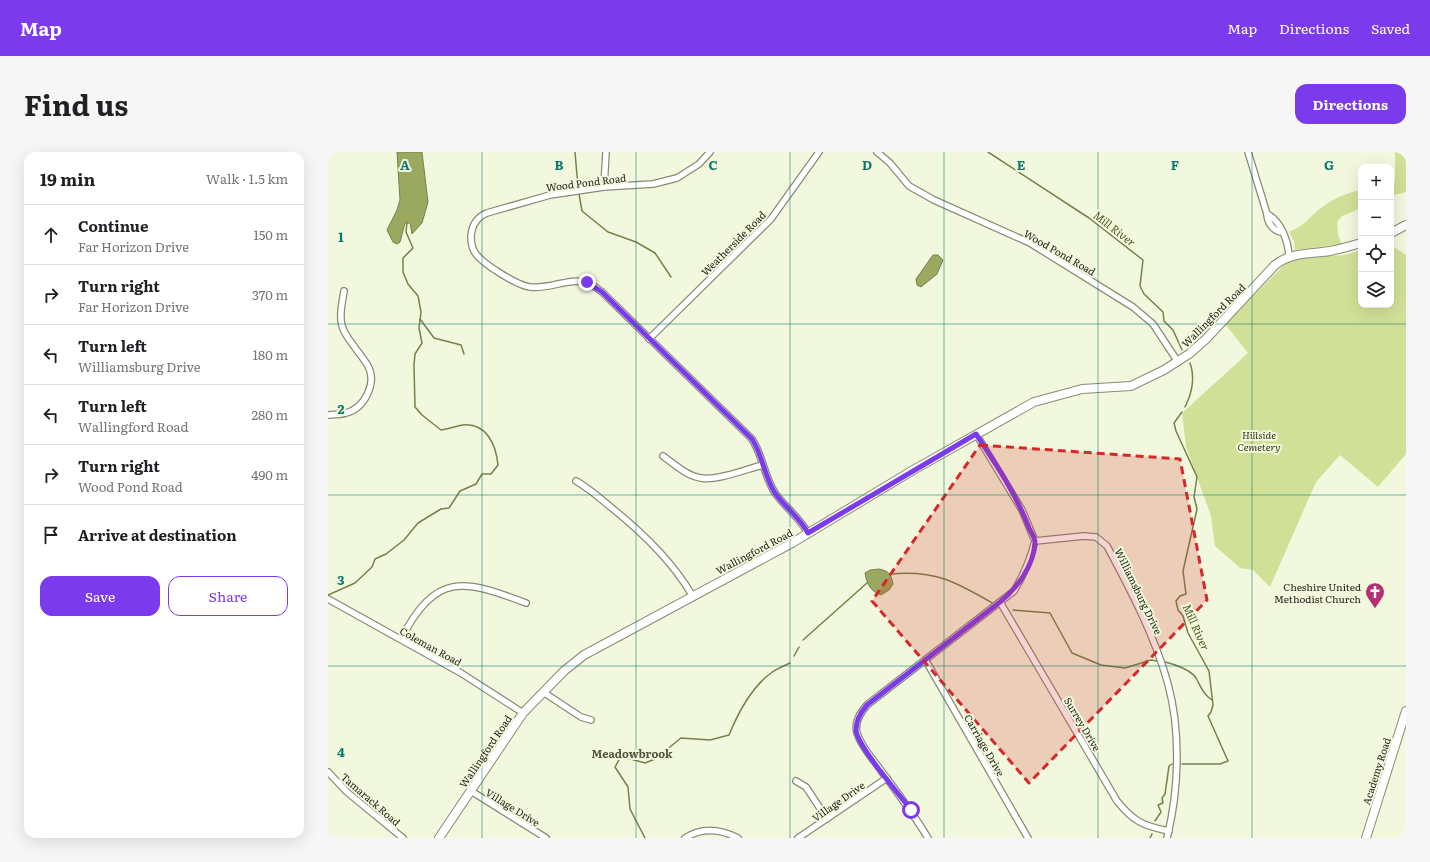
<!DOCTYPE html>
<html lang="en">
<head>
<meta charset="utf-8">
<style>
  :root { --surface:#fff; --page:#f6f6f6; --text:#202124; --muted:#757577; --line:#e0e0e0; --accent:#7c3aed }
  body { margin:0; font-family:Literata,serif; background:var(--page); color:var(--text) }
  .controls { position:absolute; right:12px; top:12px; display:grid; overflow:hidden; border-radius:8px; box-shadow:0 4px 16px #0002 }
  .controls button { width:36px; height:36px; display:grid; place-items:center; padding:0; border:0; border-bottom:1px solid var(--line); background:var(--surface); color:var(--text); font:20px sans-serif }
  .stop { position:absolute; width:12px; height:12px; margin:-9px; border:3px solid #7c3aed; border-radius:50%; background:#fff }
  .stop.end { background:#7c3aed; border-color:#fff; box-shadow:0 1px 4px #0008 }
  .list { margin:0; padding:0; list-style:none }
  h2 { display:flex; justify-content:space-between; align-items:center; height:52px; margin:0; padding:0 16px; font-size:17px }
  h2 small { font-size:13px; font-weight:400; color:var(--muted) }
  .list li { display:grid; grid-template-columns:26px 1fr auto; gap:12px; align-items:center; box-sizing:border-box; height:60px; padding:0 16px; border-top:1px solid var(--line) }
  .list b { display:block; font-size:15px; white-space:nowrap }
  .list p { margin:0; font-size:13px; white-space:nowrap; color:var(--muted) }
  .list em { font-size:13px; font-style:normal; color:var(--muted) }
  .actions { display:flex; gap:8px; padding:12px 16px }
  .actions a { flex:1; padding:9px 0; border:1px solid var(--accent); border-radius:12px; text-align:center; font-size:14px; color:var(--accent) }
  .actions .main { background:var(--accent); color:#fff }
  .icon { flex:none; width:22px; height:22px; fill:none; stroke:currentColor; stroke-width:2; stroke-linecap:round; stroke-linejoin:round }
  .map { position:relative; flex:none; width:1078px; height:686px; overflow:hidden; border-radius:12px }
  header { display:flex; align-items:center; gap:24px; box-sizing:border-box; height:56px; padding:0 20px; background:var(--accent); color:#fff }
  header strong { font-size:19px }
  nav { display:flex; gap:22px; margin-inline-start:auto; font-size:14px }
  .intro { display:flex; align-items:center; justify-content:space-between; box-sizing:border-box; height:96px; padding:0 24px }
  h1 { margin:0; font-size:28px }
  .button { padding:10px 18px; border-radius:12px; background:var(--accent); color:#fff; font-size:14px; font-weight:700 }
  main { display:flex; gap:24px; padding:0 24px }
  aside { flex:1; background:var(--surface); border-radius:12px; box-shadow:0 4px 16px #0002 }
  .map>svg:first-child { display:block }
</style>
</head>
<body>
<header>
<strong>Map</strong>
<nav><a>Map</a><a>Directions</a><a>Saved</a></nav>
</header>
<div class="intro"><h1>Find us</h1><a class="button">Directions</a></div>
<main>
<aside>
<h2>19 min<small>Walk · 1.5 km</small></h2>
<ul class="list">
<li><svg class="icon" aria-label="ahead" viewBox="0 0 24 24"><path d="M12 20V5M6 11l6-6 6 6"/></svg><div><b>Continue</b><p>Far Horizon Drive</p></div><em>150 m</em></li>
<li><svg class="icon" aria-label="right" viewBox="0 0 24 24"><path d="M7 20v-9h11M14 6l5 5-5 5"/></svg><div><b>Turn right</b><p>Far Horizon Drive</p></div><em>370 m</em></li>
<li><svg class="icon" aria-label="left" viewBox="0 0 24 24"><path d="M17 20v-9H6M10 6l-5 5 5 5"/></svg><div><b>Turn left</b><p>Williamsburg Drive</p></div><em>180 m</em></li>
<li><svg class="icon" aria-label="left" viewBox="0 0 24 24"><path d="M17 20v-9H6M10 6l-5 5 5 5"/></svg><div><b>Turn left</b><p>Wallingford Road</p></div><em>280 m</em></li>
<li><svg class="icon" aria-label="right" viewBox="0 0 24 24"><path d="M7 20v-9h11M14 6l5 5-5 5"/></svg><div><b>Turn right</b><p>Wood Pond Road</p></div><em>490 m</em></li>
<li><svg class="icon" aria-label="arrive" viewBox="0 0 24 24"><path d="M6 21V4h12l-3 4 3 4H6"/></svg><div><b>Arrive at destination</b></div></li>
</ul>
<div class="actions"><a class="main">Save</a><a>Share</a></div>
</aside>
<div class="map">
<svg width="1078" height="686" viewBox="0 0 1078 686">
  <rect width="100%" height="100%" fill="#f2f8dd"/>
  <g fill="#d1e097">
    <polygon points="1067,0 1073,0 1078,3 1078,40 1063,44 1063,31 1067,30"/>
    <path d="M1033 38V56L1014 64 1009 70 1010 83 1014 92 967 98 966 89 961 80C976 74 981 65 993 56 1006 46 1018 41 1033 38Z"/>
    <polygon points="1063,93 1078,103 1078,302 1050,335 1012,303 988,330 942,435 925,418 912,416 887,394 883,364 858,295 854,261 920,201 897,172 958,111 969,106 1017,103 1033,98 1033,153 1063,153"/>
  </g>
  <g fill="#9ba960" stroke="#76814b">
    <polygon points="69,0 94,0 100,50 94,71 84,82 82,71 77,71 72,90 69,92 65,90 59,78 69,58 72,48"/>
    <polygon points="605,103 610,103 615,108 609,122 593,135 589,133 588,127"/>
    <path d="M551 417C561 419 563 422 565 432L561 438 553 443C542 439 539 432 537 421L542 418Z"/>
  </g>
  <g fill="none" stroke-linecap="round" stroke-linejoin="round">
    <g stroke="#76814b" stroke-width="1.5">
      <polyline points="247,0 250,35"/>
      <polyline points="660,0 761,66 815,108 812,134 816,142 835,160 836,169 845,178 854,198"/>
      <polyline points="251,42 254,59 280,80 308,90 327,101 343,125"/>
      <polyline points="92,167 106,186 133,193 136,202"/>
      <path d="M857 255C864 241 867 225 862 211"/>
      <path d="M563 422C608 418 628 430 666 452"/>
      <path d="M0 443 27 431 44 415 47 407 58 402 76 388 90 371 113 357 121 356 132 339 148 332 154 322H163L170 313C168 293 159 271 135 273 128 274 121 277 113 278L94 263 87 255 86 213 87 202 94 191 91 176 93 160 90 144 80 132 75 120V106L85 96 78 80 79 70"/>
      <polyline points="685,458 722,461 744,501 773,513 797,516 823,508 829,509"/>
      <polyline points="475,488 539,431"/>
      <polyline points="466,504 471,495"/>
      <path d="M837 510C846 512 863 518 868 526 873 535 875 542 884 548"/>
      <polyline points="854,612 892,612 900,609 880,564 883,560 885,553 881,519 860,481 855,464 850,458 848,449 852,444 858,442 855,419 869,357 866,345 869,325 848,279 846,271 854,260"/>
      <polyline points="827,669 833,660 830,653 835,651 834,646 837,642 841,614 844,612"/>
      <path d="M317 686 302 657 300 635 287 615 292 606H299L317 611 327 607 353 586 382 588 401 583C410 561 424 535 443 521 448 517 456 514 462 511"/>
      <polyline points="822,686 824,682"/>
    </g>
    <g stroke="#878d75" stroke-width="8">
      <g id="street">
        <path d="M382 0 371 12 349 26 325 32 276 35 222 43 159 61C149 65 144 73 143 84 143 89 144 95 146 99 151 110 190 134 202 135 231 138 247 117 274 140L424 287C435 304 436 324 447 341 457 355 472 366 480 381"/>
        <polyline points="549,0 562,11 581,34 606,48 702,91 805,155 825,172 850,210"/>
        <polyline points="920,0 939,62"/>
        <polyline points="276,35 278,0"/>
        <path d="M953 80C945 79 939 70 939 62 953 69 960 89 961 104"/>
        <polyline points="321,187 443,67 491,0"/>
        <path d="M0 263C6 262 13 263 18 261 37 256 49 231 40 214 33 202 22 191 16 179 10 167 14 152 16 139"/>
        <polyline points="648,282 694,358 707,389"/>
        <path d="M335 304C346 312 359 324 373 326 389 329 418 317 435 313"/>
        <path d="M248 329C262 337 273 347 285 357 316 382 344 409 364 443"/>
        <path d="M707 389 756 384 768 385 779 394C802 437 827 484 840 532 853 580 851 638 839 686"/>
        <polyline points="0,447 133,521 195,561"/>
        <path d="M672 450 789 649C805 669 815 674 841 679"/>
        <path d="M73 487C108 420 135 427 198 451"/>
        <polyline points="598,509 700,686"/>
        <polyline points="215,540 253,565 263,568"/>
        <polyline points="0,620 19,640 75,686"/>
        <polyline points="468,629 478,635 499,667"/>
        <polyline points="143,639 218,686"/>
        <path d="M357 686C374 675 392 677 410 686"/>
        <polyline points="470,686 559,626"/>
        <path d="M600 686C586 663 570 641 554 620 546 608 533 595 529 581 526 570 532 561 539 553L686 439C696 423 702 408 707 389"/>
      </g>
    </g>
    <g stroke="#878d75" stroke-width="10">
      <g id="secondary">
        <polyline points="1063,81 1078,73"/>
        <path d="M111 686 195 561 236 519 256 503 464 391 587 317 706 250 754 237 803 234 836 218 861 202 878 187 947 113C963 100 983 102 1002 99 1012 97 1023 94 1033 91"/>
      </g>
    </g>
    <g stroke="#878d75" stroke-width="10">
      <polyline id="primary" points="1038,686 1078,559"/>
    </g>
    <use href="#street" stroke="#fff" stroke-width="5.5"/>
    <use href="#secondary" stroke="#fff" stroke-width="8"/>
    <use href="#primary" stroke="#fff" stroke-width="8"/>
  </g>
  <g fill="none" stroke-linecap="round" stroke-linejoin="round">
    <path stroke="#7c3aed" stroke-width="5" d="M259 130 274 140 424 287C435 304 436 324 447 341 457 355 472 366 480 381L648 282C668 312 688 342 701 376 703 380 707 386 707 390 706 414 689 436 672 450L539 553C532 561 528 568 528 578 529 594 572 643 583 658"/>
  </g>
  <path fill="#d62828" fill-opacity="0.2" stroke="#d62828" stroke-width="3" stroke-dasharray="8 5" stroke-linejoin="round" d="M652 293 852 307 879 448 701 631 544 449Z"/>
  <path fill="none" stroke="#0f766e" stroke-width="1" stroke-opacity="0.55" d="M154 0V686M308 0V686M462 0V686M616 0V686M770 0V686M924 0V686M0 172H1078M0 343H1078M0 514H1078"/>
  <defs>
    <g id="church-pin" transform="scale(1)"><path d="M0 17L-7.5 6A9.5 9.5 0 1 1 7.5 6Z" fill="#b42f74" stroke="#f2f8dd"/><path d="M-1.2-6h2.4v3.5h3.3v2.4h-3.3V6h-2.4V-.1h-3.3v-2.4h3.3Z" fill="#fff"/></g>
  </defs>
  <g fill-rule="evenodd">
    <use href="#church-pin" x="1047" y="440"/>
  </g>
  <g text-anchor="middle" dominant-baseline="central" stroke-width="4" stroke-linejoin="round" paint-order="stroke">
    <g font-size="10" fill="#21231a" stroke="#f2f8dd">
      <text transform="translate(258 30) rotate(-7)">Wood Pond Road</text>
      <text transform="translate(405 91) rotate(-45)">Weatherside Road</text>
      <text transform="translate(732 100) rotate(30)">Wood Pond Road</text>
      <text transform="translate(885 163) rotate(-45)">Wallingford Road</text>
      <text transform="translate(426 399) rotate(-28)">Wallingford Road</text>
      <text transform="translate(811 439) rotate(64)">Williamsburg Drive</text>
      <text transform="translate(103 494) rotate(29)">Coleman Road</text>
      <text transform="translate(755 572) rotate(59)">Surrey Drive</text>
      <text transform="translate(657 593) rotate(60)">Carriage Drive</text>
      <text transform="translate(157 599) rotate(-56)">Wallingford Road</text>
      <text transform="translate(1048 619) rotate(-72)">Academy Road</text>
      <text transform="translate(43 647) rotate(41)">Tamarack Road</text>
      <text transform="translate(510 649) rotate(-35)">Village Drive</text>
      <text transform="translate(185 655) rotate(32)">Village Drive</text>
    </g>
    <g font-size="10" font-style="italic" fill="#303515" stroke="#f2f8dd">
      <text x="931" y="282">Hillside<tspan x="931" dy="12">Cemetery</tspan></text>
    </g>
    <g font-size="10" fill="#21231a" stroke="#f2f8dd" text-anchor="end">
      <text x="1033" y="434">Cheshire United<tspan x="1033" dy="12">Methodist Church</tspan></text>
    </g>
    <g font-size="11" font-style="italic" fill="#49521c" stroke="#f2f8dd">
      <text transform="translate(787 76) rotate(38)">Mill River</text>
      <text transform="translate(869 475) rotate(66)">Mill River</text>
    </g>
    <g font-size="11" font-weight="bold" fill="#525741" stroke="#f2f8dd">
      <text x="304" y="601">Meadowbrook</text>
    </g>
  </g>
  <g font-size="13" text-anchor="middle" font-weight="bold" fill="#0f766e" stroke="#f2f8dd" stroke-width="4" stroke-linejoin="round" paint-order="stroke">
    <text x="77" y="18">A</text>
    <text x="231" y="18">B</text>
    <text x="385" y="18">C</text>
    <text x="539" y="18">D</text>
    <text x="693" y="18">E</text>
    <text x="847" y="18">F</text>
    <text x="1001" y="18">G</text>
    <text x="13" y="90">1</text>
    <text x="13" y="262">2</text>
    <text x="13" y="433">3</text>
    <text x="13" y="605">4</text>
  </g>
</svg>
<div class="controls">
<button>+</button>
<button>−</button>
<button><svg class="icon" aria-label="locate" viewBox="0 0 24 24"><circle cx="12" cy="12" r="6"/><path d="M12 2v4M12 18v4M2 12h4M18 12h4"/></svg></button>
<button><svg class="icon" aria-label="layers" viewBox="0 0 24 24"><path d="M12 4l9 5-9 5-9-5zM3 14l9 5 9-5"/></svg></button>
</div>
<div class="stop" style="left:583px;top:658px"></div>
<div class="stop end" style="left:259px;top:130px"></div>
</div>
</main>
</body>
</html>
